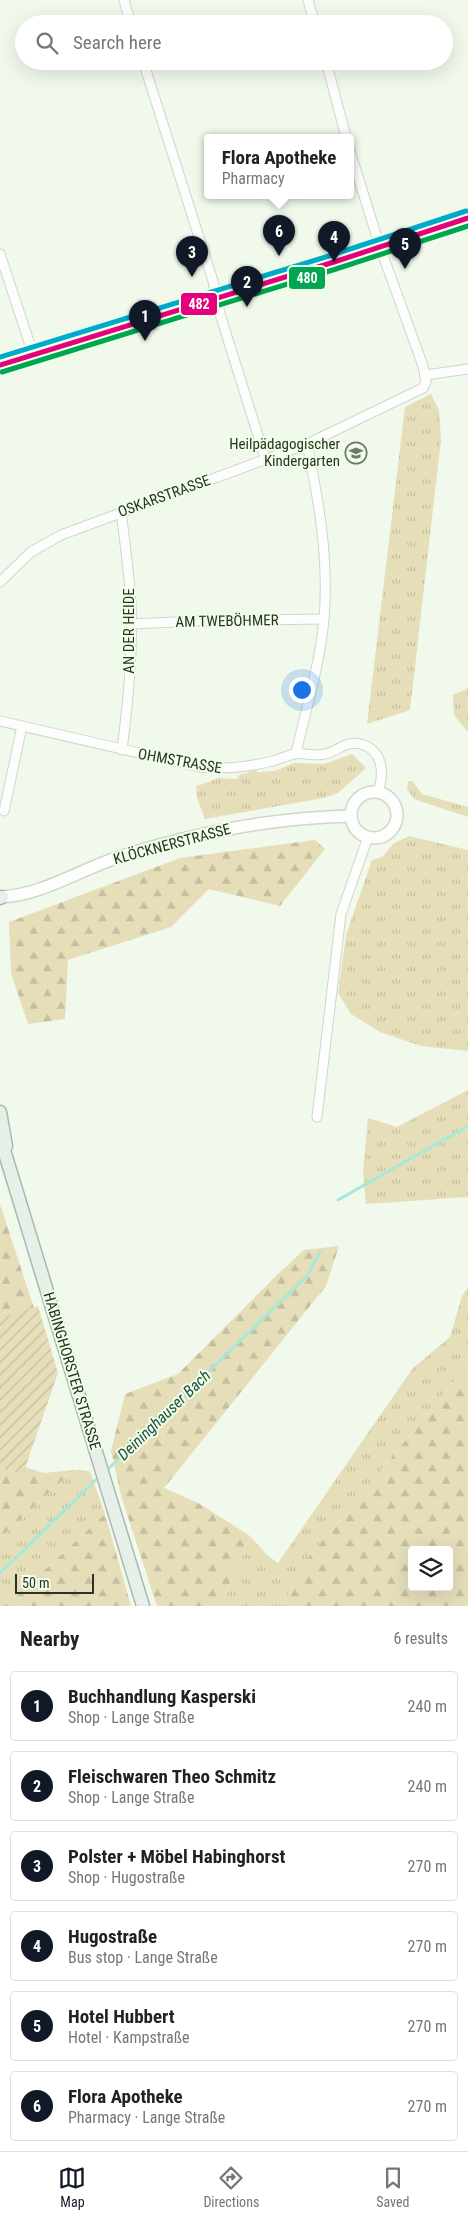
<!DOCTYPE html>
<html lang="en">
<head>
<meta charset="utf-8">
<style>
  :root { --surface:#fff; --page:#f6f6f6; --text:#222; --muted:#767676; --line:#e0e0e0; --accent:#111827 }
  body { margin:0; font-family:"Roboto Condensed",sans-serif; background:var(--page); color:var(--text) }
  .controls { position:absolute; right:15px; bottom:15px; display:grid; overflow:hidden; border-radius:5px; box-shadow:0 5px 20px #0002 }
  .controls button { width:45px; height:45px; display:grid; place-items:center; padding:0; border:0; border-bottom:1px solid var(--line); background:var(--surface); color:var(--text); font:25px sans-serif }
  .scale { position:absolute; left:15px; bottom:12px; width:79px; box-sizing:border-box; padding-left:5px; border:2px solid #2c3229; border-top:0; font-size:14px; line-height:18px; white-space:nowrap; color:#2c3229; -webkit-text-stroke:4px #eeffe6; paint-order:stroke }
  .you { position:absolute; left:301px; top:689px; width:18px; height:18px; margin:-12px; border:4px solid #fff; border-radius:50%; background:#1a73e8; box-shadow:0 0 0 8px #1a73e833 }
  .badge { display:grid; place-items:center; width:32px; height:32px; border-radius:50%; background:var(--accent); color:#fff; font-size:16px; font-weight:700 }
  .pin { position:absolute; translate:-50% -41px; filter:drop-shadow(0 1px 2px #0008) }
  .pin::after { content:''; position:absolute; top:26px; width:18px; height:15px; background:inherit; clip-path:polygon(0 0,100% 0,50% 100%) }
  .popup { position:absolute; left:204px; top:134px; width:150px; height:65px; box-sizing:border-box; display:grid; place-content:center; border-radius:5px; background:var(--surface); filter:drop-shadow(0 1px 4px #0005); font-size:16px; white-space:nowrap; color:var(--muted) }
  .popup b { font-size:19px; color:var(--text) }
  .popup::after { content:''; position:absolute; left:50%; top:100%; margin-left:-10px; border:10px solid transparent; border-top-color:var(--surface) }
  .list { margin:0; padding:0; list-style:none }
  h2 { display:flex; justify-content:space-between; align-items:center; height:65px; margin:0; padding:0 20px; font-size:21px }
  h2 small { font-size:16px; font-weight:400; color:var(--muted) }
  .list li { display:grid; grid-template-columns:32px 1fr auto; gap:15px; align-items:center; box-sizing:border-box; height:70px; margin:0 10px 10px; padding:0 10px; border:1px solid var(--line); border-radius:5px }
  .list b { display:block; font-size:19px; white-space:nowrap }
  .list p { margin:0; font-size:16px; white-space:nowrap; color:var(--muted) }
  .list em { font-size:16px; font-style:normal; color:var(--muted) }
  .icon { flex:none; width:28px; height:28px; fill:none; stroke:currentColor; stroke-width:2; stroke-linecap:round; stroke-linejoin:round }
  .map { position:relative; flex:none; width:468px; height:1606px; overflow:hidden }
  .search { position:absolute; background:var(--surface); box-shadow:0 5px 20px #0002; left:15px; right:15px; top:15px; height:55px; display:flex; align-items:center; gap:12px; box-sizing:border-box; padding:0 18px; border-radius:28px; color:var(--muted); font-size:19px }
  .sheet { height:545px; background:var(--surface) }
  nav { display:flex; justify-content:space-around; align-items:center; box-sizing:border-box; height:70px; border-top:1px solid var(--line); background:var(--surface); font-size:14px; color:var(--muted) }
  nav a { display:grid; justify-items:center; gap:2px }
  nav .on { color:var(--accent) }
  .map>svg:first-child { display:block }
</style>
</head>
<body>
<div class="map">
<svg width="468" height="1606" viewBox="0 0 468 1606">
  <defs>
    <pattern id="grass-tufts" width="24" height="20" patternUnits="userSpaceOnUse" patternTransform="scale(1.25)"><rect width="24" height="20" fill="#e6deb9"/><path d="M3 7l-1-3M5 7V3M7 7l1-3M15 17l-1-3M17 17v-4M19 17l1-3" fill="none" stroke="#c5bf9f"/></pattern>
    <pattern id="forest-firs" width="22" height="20" patternUnits="userSpaceOnUse" patternTransform="scale(1.25)"><rect width="22" height="20" fill="#e6deb9"/><path d="M5 1l3.5 6h-7zM16 11l3.5 6h-7z" fill="#c5bf9f"/></pattern>
    <pattern id="garden-furrows" width="10" height="10" patternUnits="userSpaceOnUse" patternTransform="scale(1.25)"><rect width="10" height="10" fill="#e6deb9"/><path d="M-1 1l2-2M0 10L10 0M9 11l2-2" fill="none" stroke="#c5bf9f"/></pattern>
  </defs>
  <rect width="100%" height="100%" fill="#f0f9ec"/>
  <g fill="url(#grass-tufts)">
    <polygon points="431,394 439,410 441,439 410,710 367,724 405,407"/>
    <polygon points="468,688 468,732 454,715 453,695"/>
    <polygon points="352,754 366,768 338,793 324,798 205,819 197,798 196,786 219,778 237,779 239,775 257,770 257,772 275,771 294,763 324,764"/>
    <polygon points="408,781 412,781 422,794 468,807 468,817 414,799 407,789"/>
    <polygon points="409,836 468,850 468,1051 421,1046 380,1032 351,1014 338,993 346,935 372,860 382,857 394,843"/>
    <polygon points="468,1090 468,1197 366,1204 363,1173 368,1118 397,1127"/>
    <polygon points="468,1287 468,1365 309,1557 282,1606 221,1606 250,1536 267,1555 278,1563 413,1368 450,1337 462,1296"/>
    <polygon points="74,1470 90,1471 105,1514 50,1565 12,1606 0,1606 0,1538"/>
  </g>
  <g fill="url(#forest-firs)" fill-rule="evenodd">
    <polygon points="315,840 325,849 280,906 209,889 171,927 68,960 65,1019 28,1024 11,973 9,922 180,858"/>
    <polygon points="0,1204 35,1311 0,1320"/>
    <polygon points="339,1246 326,1286 164,1488 200,1504 250,1536 221,1606 157,1606 122,1499 111,1451 125,1394 178,1374 278,1274 304,1250"/>
    <path d="M468 1365V1606H282L309 1557ZM412 1550H449V1587H412Z"/>
    <polygon points="25,1467 44,1473 74,1470 0,1538 0,1469 23,1474"/>
    <polygon points="105,1514 131,1606 6,1606"/>
  </g>
  <polygon fill="url(#garden-furrows)" points="38,1306 58,1373 23,1474 0,1469 0,1318"/>
  <g fill="none" stroke-linecap="round" stroke-linejoin="round">
    <g stroke="#a6e9d9" stroke-width="3">
      <polyline points="338,1200 468,1126"/>
      <polyline points="105,1472 307,1276 320,1252"/>
      <polyline points="0,1573 100,1476"/>
    </g>
    <g stroke="#cfd6cb" stroke-width="11">
      <g id="street">
        <polyline points="124,0 131,24"/>
        <polyline points="308,0 315,24"/>
        <polyline points="143,61 213,281 220,314 266,461"/>
        <polyline points="326,61 346,137"/>
        <polyline points="0,254 33,354"/>
        <polyline points="0,365 334,262 468,218"/>
        <polyline points="426,375 468,369"/>
        <path d="M121 512C125 542 129 573 131 604 133 653 128 701 122 750"/>
        <polyline points="0,582 31,552 61,535 307,444 423,388 426,382 423,366 380,247 350,151"/>
        <polyline points="131,624 197,621 324,619"/>
        <path d="M0 721 200 767C226 770 248 767 273 761 280 759 288 755 295 754 303 752 315 757 325 754 338 751 347 740 361 744 384 751 384 774 378 792"/>
        <path d="M296 753C306 709 320 664 324 619 329 559 319 502 307 444"/>
        <polyline points="4,811 22,726"/>
        <polyline points="317,1117 341,914 368,837"/>
      </g>
    </g>
    <g stroke="#cfd6cb" stroke-width="14">
      <g id="secondary">
        <circle cx="374" cy="815" r="23"/>
        <path d="M0 897C41 896 83 868 122 856 199 832 271 818 351 816"/>
      </g>
    </g>
    <g stroke="#a8baad" stroke-width="15">
      <g id="primary">
        <polyline points="0,898 2,897"/>
        <polyline points="0,1112 6,1146"/>
        <polyline points="0,1137 143,1606"/>
      </g>
    </g>
    <use href="#street" stroke="#fdfefc" stroke-width="9"/>
    <use href="#secondary" stroke="#fdfefc" stroke-width="11"/>
    <use href="#primary" stroke="#e6f0e9" stroke-width="12"/>
    <g stroke="#eeffe6" stroke-width="9">
      <polyline id="bus-1" points="0,365 334,262 468,218"/>
    </g>
    <g stroke="#eeffe6" stroke-width="9">
      <polyline id="bus-2" points="2,372 336,269 468,226"/>
    </g>
    <g stroke="#eeffe6" stroke-width="9">
      <polyline id="bus-3" points="0,357 332,255 466,211"/>
    </g>
    <use href="#bus-1" stroke="#e5007d" stroke-width="5"/>
    <use href="#bus-2" stroke="#00a651" stroke-width="5"/>
    <use href="#bus-3" stroke="#00a9ce" stroke-width="5"/>
  </g>
  <defs>
    <g id="school-ring" transform="scale(1.125)"><circle r="9.5" fill="#eeffe6" stroke="#71786d" stroke-width="1.5"/><path d="M0-5L7-2L0 1L-7-2ZM-4 1L0 2.5L4 1V4Q0 6-4 4Z" fill="#71786d"/></g>
  </defs>
  <g fill-rule="evenodd">
    <use href="#school-ring" x="356" y="453"/>
  </g>
  <g text-anchor="middle" dominant-baseline="central" stroke-width="4" stroke-linejoin="round" paint-order="stroke">
    <g font-size="15" fill="#2c3229" stroke="#eeffe6" text-anchor="end">
      <text x="340" y="444">Heilpädagogischer<tspan x="340" dy="17">Kindergarten</tspan></text>
    </g>
    <g font-size="15" fill="#2c3229" stroke="#eeffe6">
      <text transform="translate(164 496) rotate(-20)">OSKARSTRASSE</text>
      <text transform="translate(227 621) rotate(-1)">AM TWEBÖHMER</text>
      <text transform="translate(129 631) rotate(-90)">AN DER HEIDE</text>
      <text transform="translate(180 761) rotate(10)">OHMSTRASSE</text>
      <text transform="translate(172 844) rotate(-15)">KLÖCKNERSTRASSE</text>
      <text transform="translate(72 1371) rotate(73)">HABINGHORSTER STRASSE</text>
    </g>
    <g font-size="16" font-style="italic" fill="#254f48" stroke="#eeffe6">
      <text transform="translate(164 1415) rotate(-44)">Deininghauser Bach</text>
    </g>
  </g>
  <g stroke="#eeffe6" stroke-width="2">
    <rect x="288" y="266" width="38" height="24" rx="5" fill="#00a651"/>
    <rect x="180" y="292" width="38" height="24" rx="5" fill="#e5007d"/>
  </g>
  <g font-size="14" text-anchor="middle" font-weight="bold" fill="#fff">
    <text x="307" y="283">480</text>
    <text x="199" y="309">482</text>
  </g>
</svg>
<div class="controls">
<button><svg class="icon" aria-label="layers" viewBox="0 0 24 24"><path d="M12 4l9 5-9 5-9-5zM3 14l9 5 9-5"/></svg></button>
</div>
<div class="scale">50 m</div>
<div class="you"></div>
<div class="pin badge" style="left:145px;top:341px">1</div>
<div class="pin badge" style="left:247px;top:307px">2</div>
<div class="pin badge" style="left:192px;top:277px">3</div>
<div class="pin badge" style="left:334px;top:262px">4</div>
<div class="pin badge" style="left:405px;top:269px">5</div>
<div class="pin badge" style="left:279px;top:256px">6</div>
<div class="popup"><b>Flora Apotheke</b>Pharmacy</div>
<div class="search"><svg class="icon" aria-label="search" viewBox="0 0 24 24"><circle cx="10" cy="10" r="6"/><path d="M15 15l6 6"/></svg>Search here</div>
</div>
<section class="sheet">
<h2>Nearby<small>6 results</small></h2>
<ul class="list">
<li><span class="badge">1</span><div><b>Buchhandlung Kasperski</b><p>Shop · Lange Straße</p></div><em>240 m</em></li>
<li><span class="badge">2</span><div><b>Fleischwaren Theo Schmitz</b><p>Shop · Lange Straße</p></div><em>240 m</em></li>
<li><span class="badge">3</span><div><b>Polster + Möbel Habinghorst</b><p>Shop · Hugostraße</p></div><em>270 m</em></li>
<li><span class="badge">4</span><div><b>Hugostraße</b><p>Bus stop · Lange Straße</p></div><em>270 m</em></li>
<li><span class="badge">5</span><div><b>Hotel Hubbert</b><p>Hotel · Kampstraße</p></div><em>270 m</em></li>
<li><span class="badge">6</span><div><b>Flora Apotheke</b><p>Pharmacy · Lange Straße</p></div><em>270 m</em></li>
</ul>
</section>
<nav>
<a class="on"><svg class="icon" aria-label="map" viewBox="0 0 24 24"><path d="M3 6l6-2 6 2 6-2v14l-6 2-6-2-6 2zM9 4v14M15 6v14"/></svg>Map</a>
<a><svg class="icon" aria-label="directions" viewBox="0 0 24 24"><path d="M12 3l9 9-9 9-9-9zM9 14v-3h6M13 9l2 2-2 2"/></svg>Directions</a>
<a><svg class="icon" aria-label="saved" viewBox="0 0 24 24"><path d="M7 4h10v16l-5-4-5 4z"/></svg>Saved</a>
</nav>
</body>
</html>
